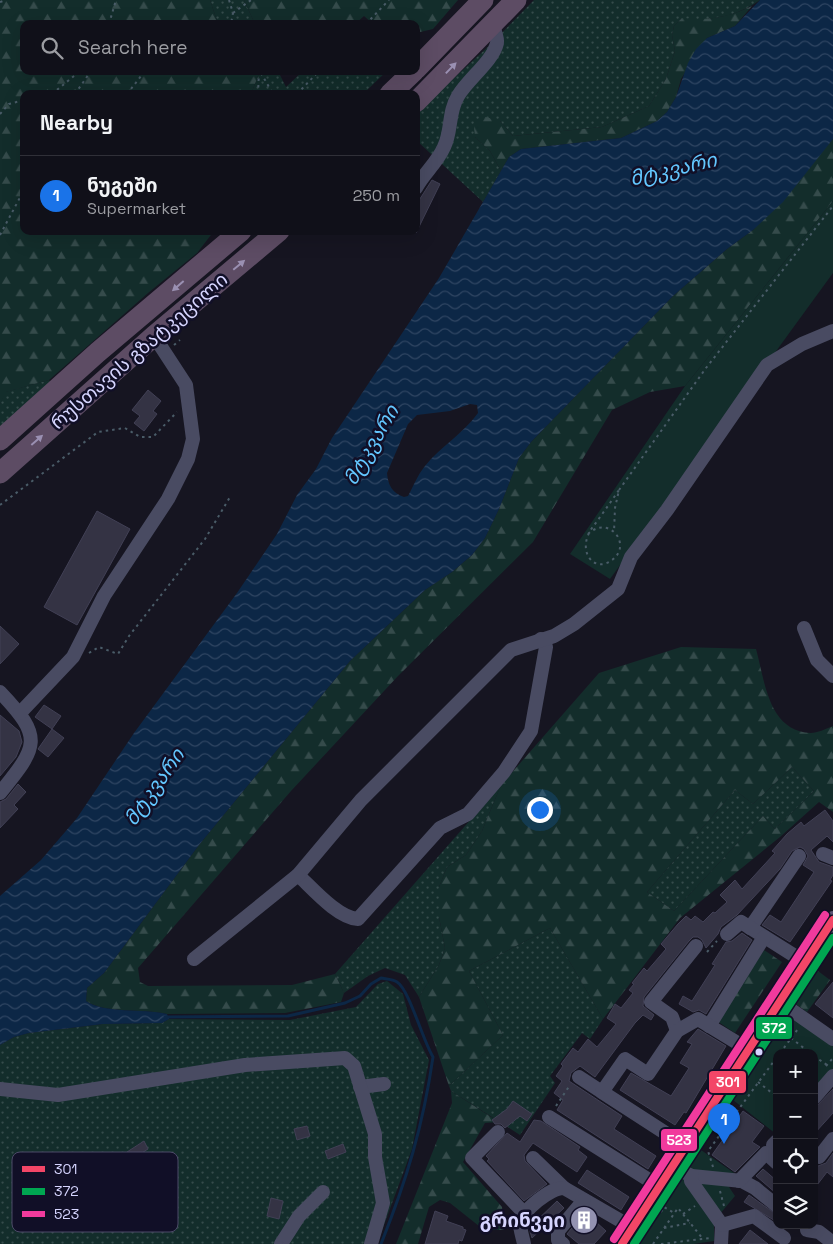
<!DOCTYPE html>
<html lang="en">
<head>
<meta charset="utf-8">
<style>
  :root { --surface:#101019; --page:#1e1e26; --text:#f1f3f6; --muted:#9c9da2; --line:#303038; --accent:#1a73e8 }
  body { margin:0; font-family:"Space Grotesk","Noto Sans Georgian",sans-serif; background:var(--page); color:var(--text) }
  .controls { position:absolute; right:15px; bottom:15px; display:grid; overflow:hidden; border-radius:10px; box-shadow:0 5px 20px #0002 }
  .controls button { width:45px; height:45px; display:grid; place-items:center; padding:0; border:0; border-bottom:1px solid var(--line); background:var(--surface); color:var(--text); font:25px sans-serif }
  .you { position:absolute; left:539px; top:809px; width:18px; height:18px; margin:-12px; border:4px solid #fff; border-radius:50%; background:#1a73e8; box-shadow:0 0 0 8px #1a73e833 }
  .badge { display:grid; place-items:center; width:32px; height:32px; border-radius:50%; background:var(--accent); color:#fff; font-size:16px; font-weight:700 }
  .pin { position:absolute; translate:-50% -41px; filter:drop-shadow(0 1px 2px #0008) }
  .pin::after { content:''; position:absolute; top:26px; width:18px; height:15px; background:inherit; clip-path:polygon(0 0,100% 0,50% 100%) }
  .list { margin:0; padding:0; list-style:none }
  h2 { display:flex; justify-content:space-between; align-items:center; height:65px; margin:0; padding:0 20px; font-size:21px }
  h2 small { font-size:16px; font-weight:400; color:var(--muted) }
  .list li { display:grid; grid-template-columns:32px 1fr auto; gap:15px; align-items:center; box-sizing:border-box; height:80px; padding:0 20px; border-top:1px solid var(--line) }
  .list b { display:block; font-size:19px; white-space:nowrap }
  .list p { margin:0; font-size:16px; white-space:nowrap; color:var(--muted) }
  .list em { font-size:16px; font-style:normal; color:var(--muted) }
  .icon { flex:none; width:28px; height:28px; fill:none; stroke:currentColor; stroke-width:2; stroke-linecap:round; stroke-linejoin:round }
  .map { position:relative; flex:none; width:833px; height:1244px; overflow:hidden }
  .search { position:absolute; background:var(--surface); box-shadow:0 5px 20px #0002; left:20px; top:20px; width:400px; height:55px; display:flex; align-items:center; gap:12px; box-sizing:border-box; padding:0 18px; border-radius:10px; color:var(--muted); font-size:19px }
  .panel { position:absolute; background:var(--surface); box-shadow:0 5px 20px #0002; left:20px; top:90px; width:400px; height:145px; border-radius:10px }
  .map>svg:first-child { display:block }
</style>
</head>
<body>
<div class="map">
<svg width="833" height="1244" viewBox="0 0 833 1244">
  <defs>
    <pattern id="grass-dots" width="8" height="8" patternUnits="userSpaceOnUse" patternTransform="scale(1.25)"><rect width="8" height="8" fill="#132d2b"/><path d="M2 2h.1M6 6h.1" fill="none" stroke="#354b4b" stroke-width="1.8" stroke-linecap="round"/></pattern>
    <pattern id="forest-firs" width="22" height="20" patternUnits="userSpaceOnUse" patternTransform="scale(1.25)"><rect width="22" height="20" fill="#132d2b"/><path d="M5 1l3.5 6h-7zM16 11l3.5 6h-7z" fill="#354b4b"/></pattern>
    <pattern id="water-waves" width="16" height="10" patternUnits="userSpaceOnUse" patternTransform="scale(1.25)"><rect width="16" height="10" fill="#0c2746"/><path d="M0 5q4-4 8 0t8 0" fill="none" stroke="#2f4562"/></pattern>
  </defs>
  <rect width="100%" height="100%" fill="#161521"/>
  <g fill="url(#grass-dots)">
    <polygon points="210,0 244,0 255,24 218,24"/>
    <path d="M534 0H760C737 17 709 21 681 19L674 26 672 35 675 51 666 79 649 106 602 127 513 136 500 121 475 137 490 151 501 171 483 202 416 140V113L491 44Z"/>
    <polygon points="260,71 278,71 286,87 303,71 387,71 363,94 251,94"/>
    <polygon points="49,380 53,385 0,432 0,404 5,392"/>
    <polygon points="792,767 814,791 775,829 763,816 674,911 647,892 735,790 753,804"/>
    <polygon points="501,785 482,831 466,855 447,867 439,887 439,917 445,948 439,965 419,997 405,975 385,968 368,976 344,993 335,974"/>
    <polygon points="550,928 603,1019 590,1039 582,1033 550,1076 555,1083 520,1135 451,1091 449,1086 503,1035 469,971"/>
    <polygon points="387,981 403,994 411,1025 429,1060 412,1149 377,1244 0,1244 0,1045 14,1037 29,1033 103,1024 162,1023 169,1019 290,1020 356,1007 378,984"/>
  </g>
  <g fill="url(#forest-firs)" fill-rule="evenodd">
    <polygon points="0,0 210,0 218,24 24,24 24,71 260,71 251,94 24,94 24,231 214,231 197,253 148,293 49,380 6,392 0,404"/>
    <polygon points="244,0 458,0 433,29 416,33 416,24 373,24 364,16 355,24 255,24"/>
    <path d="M752 6 735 26 707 38 681 79 676 97 667 112 657 121 621 138 521 149 509 157 501 171 490 151 475 137 474 127 482 116 500 121 513 136 602 127 649 106 666 79 675 51 672 35 674 26 682 18C707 21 729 17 752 6Z"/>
    <path d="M833 139V201L685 386 650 392 612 410 533 542 398 676 291 791 138 968 140 982 148 986 292 985 335 974 344 993 341 1002 285 1013 167 1014C142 1008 106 1014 86 1001L87 988 104 973 199 845 350 661 425 590 452 572 472 555 485 538 499 509 519 458 531 442 673 296 727 249 753 230Z"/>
    <path d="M681 647 756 649C765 681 768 731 811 733 817 733 826 729 833 726V812L819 802 780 837 680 918 603 1019 550 928 469 971 503 1035 449 1086 419 997 439 965 445 948 439 917V887L447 867 466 855 482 831 501 785 599 673ZM792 767 814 791 775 829 763 816 674 911 647 892 735 790 753 804Z"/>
    <polygon points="764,950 782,962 735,1033 717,1021"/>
    <polygon points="814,968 830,980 807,1012 790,1000"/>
    <polygon points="451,1091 499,1122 485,1123 463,1162 502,1207 504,1230 484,1230 450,1203 440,1200 429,1207 418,1244 396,1244 452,1103"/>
  </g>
  <g fill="#132d2b">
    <polygon points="833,201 833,273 610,579 570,554 685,386"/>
    <polygon points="789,1012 833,1043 833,1070 814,1091 814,1053 777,1053 776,1134 733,1100"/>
    <polygon points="701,1150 740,1177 729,1187 735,1196 714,1221 714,1241 694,1244 639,1244"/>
  </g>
  <path fill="url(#water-waves)" fill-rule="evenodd" d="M760 0H833V139L783 202 753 230 727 249 673 296 531 442 519 458 499 509 485 538 472 555 452 572 425 590 350 661 199 845 104 973 87 988 86 1001C105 1014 143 1008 167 1014L169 1019 162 1023 103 1024 29 1033 14 1037 0 1045V896L41 860 77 818 134 733 237 593 277 534 297 495 316 469 332 438 439 278 509 157 521 149 621 138 657 121 667 112 676 97 688 63 696 49 707 38 735 26ZM470 404 477 405 478 413C463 434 441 446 425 466 417 476 414 485 408 496L404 497C392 493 388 485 387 473L408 424 417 415 450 411Z"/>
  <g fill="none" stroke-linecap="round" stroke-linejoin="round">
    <path stroke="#0c2746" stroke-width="3" d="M165 1017 288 1016 345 1003 360 996 371 984 381 978C386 979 393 979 397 982 409 989 423 1041 433 1057 423 1126 407 1179 381 1244"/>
  </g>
  <g fill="#343344" stroke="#414055">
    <polygon points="432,180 440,184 416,233 416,205"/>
    <polygon points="148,390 161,401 153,411 157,414 144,431 134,423 140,416 132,410"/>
    <polygon points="97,511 130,529 77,625 44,607"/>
    <polygon points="0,626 19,644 0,664"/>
    <polygon points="44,705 61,716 52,729 35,717"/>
    <polygon points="0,715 19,731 22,742 16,757 0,776"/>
    <polygon points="52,729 64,738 48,757 38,749"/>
    <polygon points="18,784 26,792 14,805 18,809 0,828 0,802 6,799"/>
    <polygon points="825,810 833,821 833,842 827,836 811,850 819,862 833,867 833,875 830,880 832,881 790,942 762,925 770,915 781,922 814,872 803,865 808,856 804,849 800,847 792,851 780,869 737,915 721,927 718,934 706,948 702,940 698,937 693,937 689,941 644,997 643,1006 654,1015 651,1020 643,1015 635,1023 595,1077 580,1066 571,1073 569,1081 622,1116 614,1129 656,1156 648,1169 557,1110 563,1100 554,1093 562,1081 556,1076 563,1066 561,1064 573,1048 578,1052 588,1039 597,1047 616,1024 607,1018 615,1004 621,1008 633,993 629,990 634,984 632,983 644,968 647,971 666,949 661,944 678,924 686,916 691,920 695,916 703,922 713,912 715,913 727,902 720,895 735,880 742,889 775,853 772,851 787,834 801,822 804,826"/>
    <polygon points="742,933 752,940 706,1014 699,1010 693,1012 679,1004 683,996 692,1001 715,965 712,964 726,942 732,941"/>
    <polygon points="833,982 833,1018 815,1004"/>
    <polygon points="698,1029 726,1046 686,1113 684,1112 675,1125 620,1090 631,1073 671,1096 689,1068 680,1063 692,1044 687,1042"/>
    <polygon points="833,1089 833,1113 814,1134 814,1109"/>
    <polygon points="513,1101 532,1114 527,1121 520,1116 505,1128 501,1124 495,1124 492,1120 507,1109"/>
    <polygon points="743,1111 764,1126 752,1142 760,1147 735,1172 712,1155"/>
    <polygon points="534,1120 541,1121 580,1147 578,1150 587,1157 577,1172 533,1143 524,1155 525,1161 547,1184 524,1201 487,1161 489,1159 486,1156 507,1133 520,1142"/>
    <polygon points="307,1126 310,1136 297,1140 294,1129"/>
    <polygon points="144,1141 148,1149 132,1159 127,1152"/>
    <polygon points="343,1144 346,1152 328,1159 325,1151"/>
    <polygon points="833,1153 833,1177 827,1172 814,1189 814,1171 818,1166 826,1163"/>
    <polygon points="763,1169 777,1181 777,1194 756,1176"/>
    <polygon points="587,1170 629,1197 621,1210 578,1183"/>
    <polygon points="749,1195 777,1215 777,1222 744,1202"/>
    <polygon points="271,1198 283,1201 279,1219 267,1216"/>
    <polygon points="557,1201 564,1208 532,1238 529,1228"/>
    <polygon points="435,1211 448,1216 446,1221 463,1227 463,1229 466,1230 462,1241 459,1240 458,1244 425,1244"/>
    <polygon points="585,1212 606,1231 594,1244 579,1244 567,1234"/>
    <polygon points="750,1230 768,1244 739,1244"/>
  </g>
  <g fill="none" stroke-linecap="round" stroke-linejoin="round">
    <g stroke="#4a5c68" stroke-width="2" stroke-dasharray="2.5 4" stroke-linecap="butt">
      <polyline points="229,0 233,13 231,24"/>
      <polyline points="0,2 6,0"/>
      <polyline points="233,13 251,0"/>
      <polyline points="109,24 116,0"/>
      <polyline points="366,24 389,0"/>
      <polyline points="261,73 273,94"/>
      <polyline points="52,94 80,71"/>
      <polyline points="75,94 91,71"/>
      <polyline points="127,94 145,71"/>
      <polyline points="258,94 259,71"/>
      <polyline points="297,94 319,71"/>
      <polyline points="0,114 9,104 24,100"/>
      <polyline points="0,235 24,190"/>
      <polyline points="174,345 180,340"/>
      <polyline points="619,490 706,368 833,206"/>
      <polyline points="0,505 98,432 125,428 140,437 153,437 177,412"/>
      <path d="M588 534C609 514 633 545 612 560 594 574 576 551 592 528 601 516 610 503 619 490L615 508 614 532"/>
      <polyline points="89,653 99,647 118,654 129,636 205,539 230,497"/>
      <polyline points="707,952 717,941"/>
      <polyline points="791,1038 810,1053"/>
      <polyline points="780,1053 798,1029"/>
      <polyline points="814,1056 827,1065"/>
      <polyline points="826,1066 833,1058"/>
      <polyline points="758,1082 777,1097"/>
      <polyline points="556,1106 570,1085"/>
      <polyline points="713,1167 708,1151 777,1057"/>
      <polyline points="720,1191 724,1206"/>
      <polyline points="661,1212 664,1207 674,1213"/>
      <polyline points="683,1214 695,1206"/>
      <polyline points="664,1228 690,1223"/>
      <polyline points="653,1244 678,1208 703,1239"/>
      <polyline points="661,1244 710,1238"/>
    </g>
    <g stroke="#494b62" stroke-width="14">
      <path d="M416 188C424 173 437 163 444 147 452 131 448 112 458 96 468 79 493 61 497 43 498 38 494 30 493 25"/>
      <polyline points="804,628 817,660 833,676"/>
      <path d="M0 692C44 738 38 746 0 793"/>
      <polyline points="20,713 73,657 104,596 168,499 188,459 193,439 186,385 154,336"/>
      <polyline points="823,854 833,858"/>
      <path d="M298 875C313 889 338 918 358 919L440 828 468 814 504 772 531 731 546 647 541 639"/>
      <polyline points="750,928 799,856"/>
      <polyline points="727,934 741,922 806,963"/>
      <polyline points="194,959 298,875 361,800 511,650 554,636 574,624 618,589 631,557 667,510 767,365 802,344 833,331"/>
      <polyline points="780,1002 833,1039"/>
      <polyline points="709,1026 764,937"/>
      <polyline points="677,1031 672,1017 651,1002 696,946"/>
      <polyline points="579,1077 602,1092"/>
      <polyline points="360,1087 384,1084"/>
      <polyline points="0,1089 58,1095 245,1065 345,1058 354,1066 375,1134 375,1157 383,1203 371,1244"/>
      <polyline points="814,1098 833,1076"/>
      <polyline points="549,1117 660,1187"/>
      <polyline points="498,1132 472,1158 525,1214"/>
      <polyline points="773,1145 777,1141"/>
      <polyline points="687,1147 602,1092 625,1059 648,1074 677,1031 698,1019 749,1050"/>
      <polyline points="819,1157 833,1139"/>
      <polyline points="533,1158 564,1188"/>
      <polyline points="673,1167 692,1176 742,1181 755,1188 777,1206"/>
      <polyline points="692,1176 691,1181 722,1225 721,1244"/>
      <polyline points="739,1181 766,1153 777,1163"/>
      <polyline points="722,1225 754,1216 784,1238"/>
      <polyline points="808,1225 807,1230 819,1232 833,1243"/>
      <polyline points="281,1244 299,1216 323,1192"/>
      <path d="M524 1244C523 1238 520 1230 520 1224 521 1211 551 1187 564 1188L633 1228"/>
      <polyline points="563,1244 558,1240 558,1231 584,1200"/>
    </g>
    <polyline stroke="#5d5574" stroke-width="18" points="622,1244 833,920"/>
    <g stroke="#5d4c64" stroke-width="21">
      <polyline points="416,69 483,0"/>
      <polyline points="390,94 414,71"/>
      <polyline points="416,102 516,0"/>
      <polyline points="0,440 98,352 241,231"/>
      <polyline points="0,473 154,336 279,231"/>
    </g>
    <g stroke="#110f27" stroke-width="11">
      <polyline id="bus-1" points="622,1244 833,920"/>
    </g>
    <g stroke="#110f27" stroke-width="11">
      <polyline id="bus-2" points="634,1244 833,938"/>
    </g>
    <g stroke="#110f27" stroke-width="11">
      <polyline id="bus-3" points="614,1239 825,915"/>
    </g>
    <use href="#bus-1" stroke="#f34667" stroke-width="8"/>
    <use href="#bus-2" stroke="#00a651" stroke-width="8"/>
    <use href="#bus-3" stroke="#f13a9d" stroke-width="8"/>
  </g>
  <defs><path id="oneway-solid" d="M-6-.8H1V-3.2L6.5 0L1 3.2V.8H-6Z" transform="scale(1.25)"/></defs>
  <g fill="#9a90b2">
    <use href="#oneway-solid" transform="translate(451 68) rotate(-46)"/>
    <use href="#oneway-solid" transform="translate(239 265) rotate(-40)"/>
    <use href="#oneway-solid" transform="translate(178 286) rotate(139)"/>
    <use href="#oneway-solid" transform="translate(37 440) rotate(-41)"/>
  </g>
  <defs>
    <g id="building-disc" transform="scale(1.4375)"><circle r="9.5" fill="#9392b1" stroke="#110f27"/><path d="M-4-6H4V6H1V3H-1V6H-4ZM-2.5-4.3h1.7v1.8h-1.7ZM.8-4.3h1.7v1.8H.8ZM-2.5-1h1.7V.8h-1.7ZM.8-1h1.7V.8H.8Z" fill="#fff"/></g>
  </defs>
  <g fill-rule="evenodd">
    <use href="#building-disc" x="584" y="1220"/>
  </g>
  <circle fill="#d6d5ff" stroke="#110f27" stroke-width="2" cx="759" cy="1052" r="4.5"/>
  <g text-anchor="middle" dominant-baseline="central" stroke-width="5" stroke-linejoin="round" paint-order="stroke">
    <g font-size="19" fill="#d6d5ff" stroke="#110f27">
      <text transform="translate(139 351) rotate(-41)">რუსთავის გზატკეცილი</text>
    </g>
    <g font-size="19" font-weight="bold" fill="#d6d5ff" stroke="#110f27" text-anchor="end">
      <text x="565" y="1220">გრინვეი</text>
    </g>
    <g font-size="20" font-style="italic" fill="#63c7ff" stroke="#110f27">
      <text transform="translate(673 169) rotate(-13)">მტკვარი</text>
      <text transform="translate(371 445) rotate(-60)">მტკვარი</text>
      <text transform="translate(154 787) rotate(-55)">მტკვარი</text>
    </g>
  </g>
  <rect x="12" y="1152" width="166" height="80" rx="8" fill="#110f27" stroke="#4c4a68" stroke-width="1"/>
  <rect x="22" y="1166" width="23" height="6" fill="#f34667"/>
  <rect x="22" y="1188" width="23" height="7" fill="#00a651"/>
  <rect x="22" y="1211" width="23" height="6" fill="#f13a9d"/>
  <g font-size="14" fill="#d6d5ff">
    <text x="54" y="1174">301</text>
    <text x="54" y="1196">372</text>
    <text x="54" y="1219">523</text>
  </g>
  <g stroke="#110f27" stroke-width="2">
    <rect x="755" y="1016" width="38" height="24" rx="5" fill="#00a651"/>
    <rect x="708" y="1070" width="39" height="24" rx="5" fill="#f34667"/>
    <rect x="660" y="1128" width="38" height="24" rx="5" fill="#f13a9d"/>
  </g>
  <g font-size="14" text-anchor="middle" font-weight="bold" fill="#fff">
    <text x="774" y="1033">372</text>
    <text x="728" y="1087">301</text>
    <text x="679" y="1145">523</text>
  </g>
</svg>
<div class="controls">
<button>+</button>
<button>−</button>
<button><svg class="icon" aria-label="locate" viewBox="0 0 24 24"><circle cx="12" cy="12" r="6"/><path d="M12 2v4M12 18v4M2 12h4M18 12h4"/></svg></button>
<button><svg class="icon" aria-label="layers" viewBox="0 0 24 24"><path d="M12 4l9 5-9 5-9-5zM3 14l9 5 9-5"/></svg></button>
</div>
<div class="you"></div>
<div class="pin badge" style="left:724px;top:1144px">1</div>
<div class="search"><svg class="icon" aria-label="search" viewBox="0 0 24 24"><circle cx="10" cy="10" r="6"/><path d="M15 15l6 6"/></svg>Search here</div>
<section class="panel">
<h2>Nearby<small></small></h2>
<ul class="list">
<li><span class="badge">1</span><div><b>ნუგეში</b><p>Supermarket</p></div><em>250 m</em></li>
</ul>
</section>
</div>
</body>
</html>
